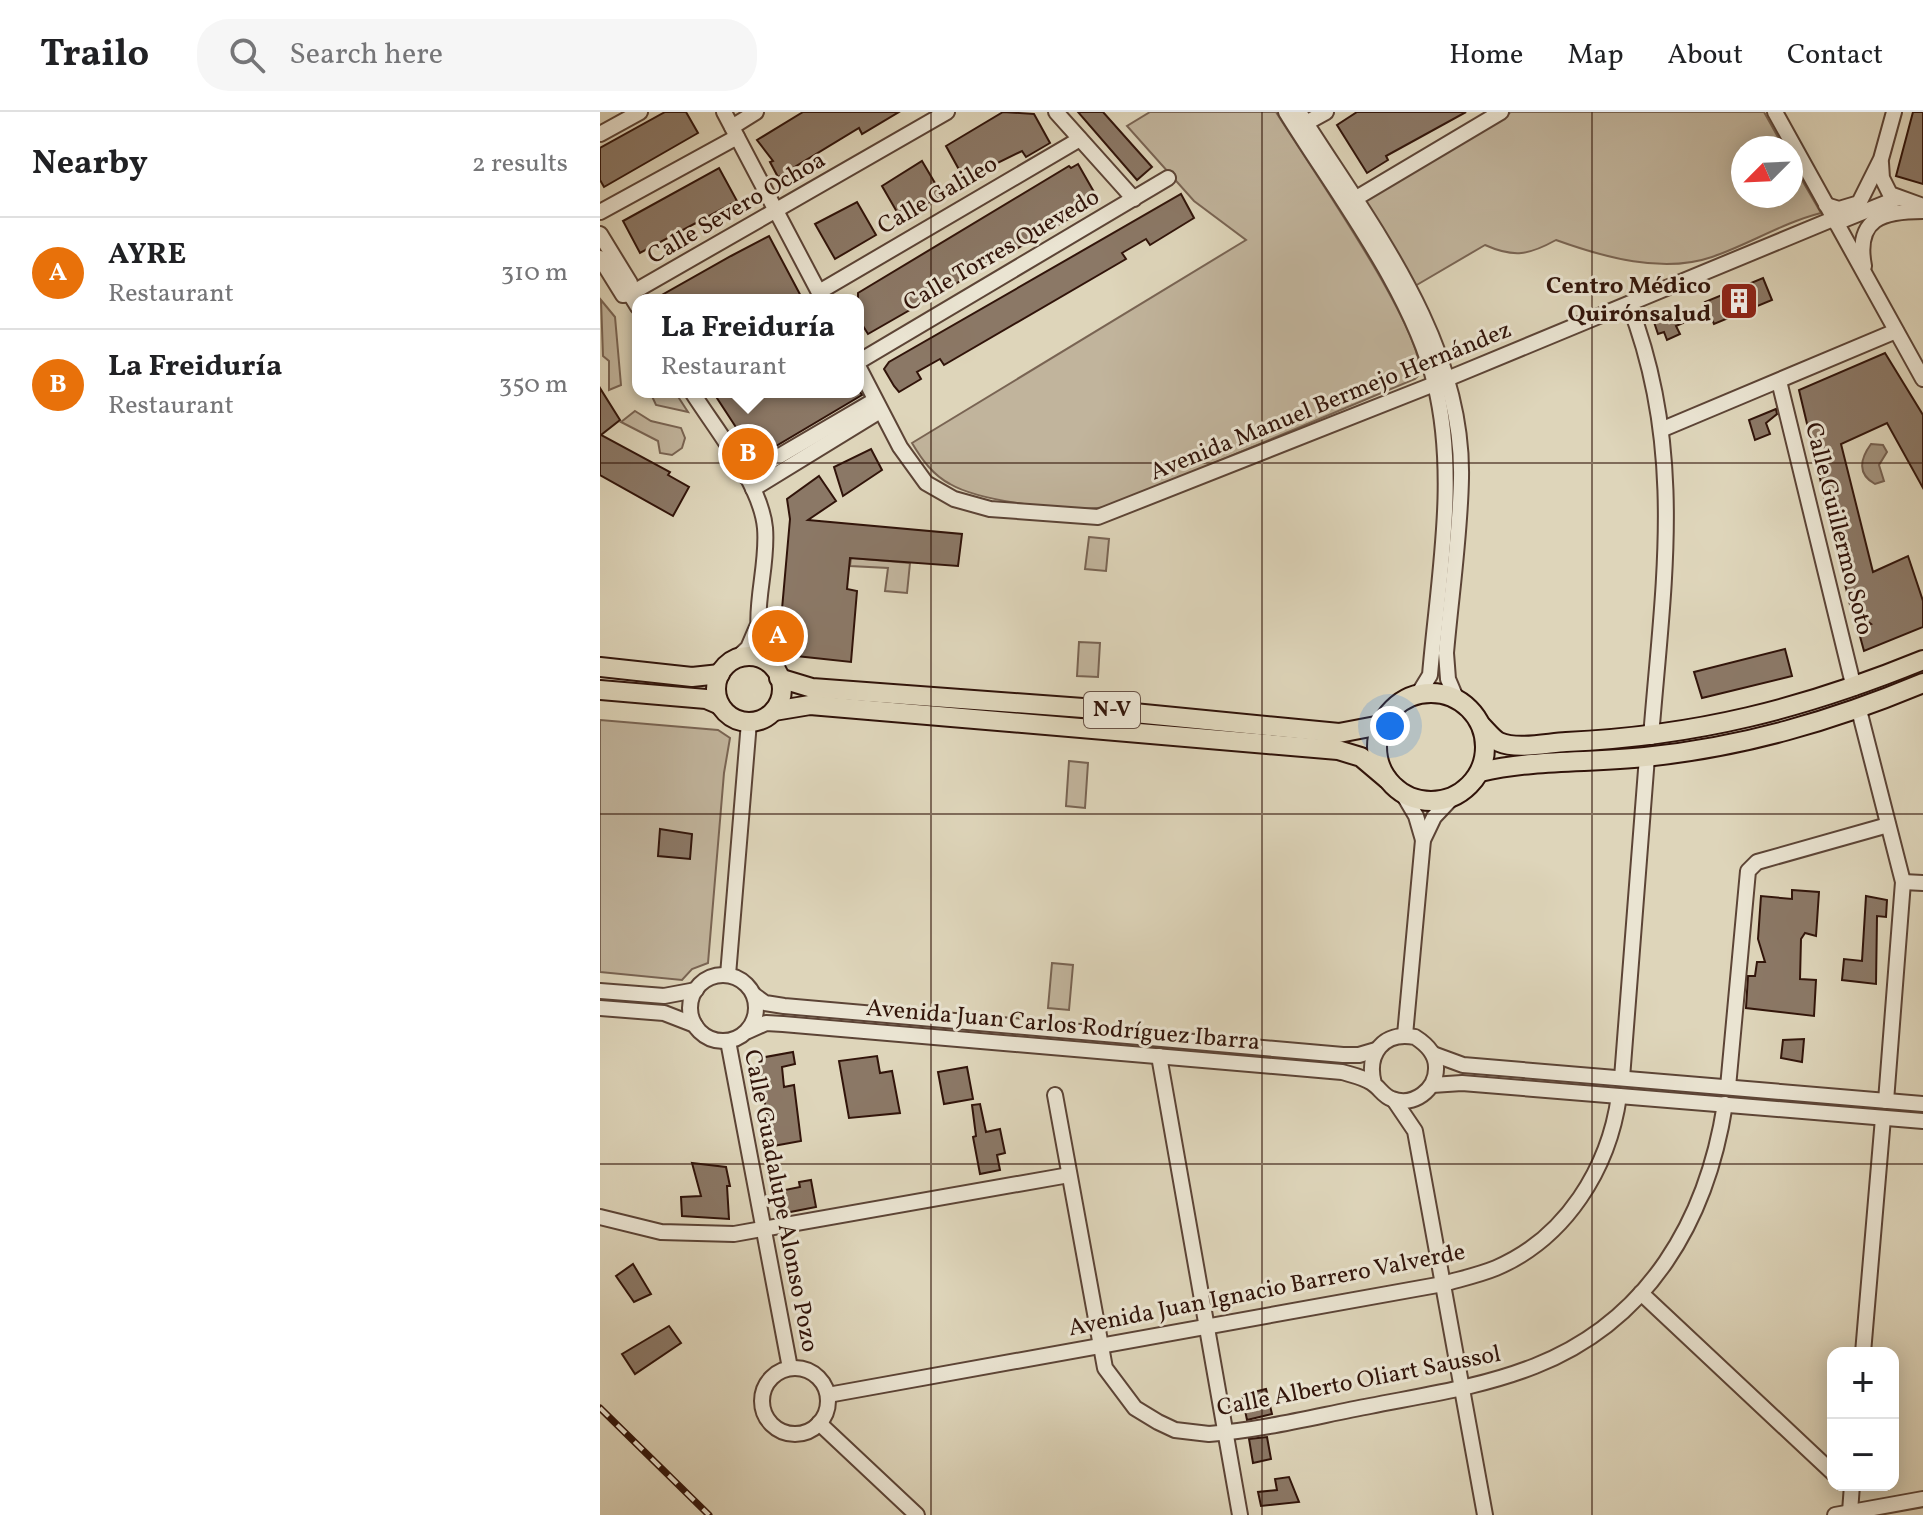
<!DOCTYPE html>
<html lang="en">
<head>
<meta charset="utf-8">
<style>
  :root { --surface:#fff; --page:#f6f6f6; --text:#202124; --muted:#757577; --line:#e0e0e0; --accent:#111827 }
  body { margin:0; font-family:Vollkorn,serif; background:var(--page); color:var(--text) }
  .controls { position:absolute; right:24px; bottom:24px; display:grid; overflow:hidden; border-radius:16px; box-shadow:0 4px 20px #0003 }
  .controls button { width:72px; height:72px; display:grid; place-items:center; padding:0; border:0; border-bottom:2px solid var(--line); background:var(--surface); color:var(--text); font:40px sans-serif }
  .compass { position:absolute; left:1131px; top:24px; width:72px; height:72px; border-radius:50%; background:var(--surface); box-shadow:0 4px 20px #0003; rotate:246deg }
  .you { position:absolute; left:790px; top:614px; width:28px; height:28px; margin:-20px; border:6px solid #fff; border-radius:50%; background:#1a73e8; box-shadow:0 0 0 12px #1a73e833 }
  .badge { display:grid; place-items:center; width:52px; height:52px; border-radius:50%; background:var(--accent); color:#fff; font-size:26px; font-weight:700 }
  .pin { position:absolute; translate:-50% -50%; border:4px solid #fff; box-shadow:0 2px 8px #0006 }
  .popup { position:absolute; left:32px; top:182px; width:232px; height:104px; box-sizing:border-box; display:grid; place-content:center; border-radius:16px; background:var(--surface); filter:drop-shadow(0 2px 6px #0005); font-size:26px; white-space:nowrap; color:var(--muted) }
  .popup b { font-size:30px; color:var(--text) }
  .popup::after { content:''; position:absolute; left:50%; top:100%; margin-left:-16px; border:16px solid transparent; border-top-color:var(--surface) }
  .list { margin:0; padding:0; list-style:none }
  h2 { display:flex; justify-content:space-between; align-items:center; height:104px; margin:0; padding:0 32px; font-size:34px }
  h2 small { font-size:26px; font-weight:400; color:var(--muted) }
  .list li { display:grid; grid-template-columns:52px 1fr auto; gap:24px; align-items:center; box-sizing:border-box; height:112px; padding:0 32px; border-top:2px solid var(--line) }
  .list b { display:block; font-size:30px; white-space:nowrap }
  .list p { margin:0; font-size:26px; white-space:nowrap; color:var(--muted) }
  .list em { font-size:26px; font-style:normal; color:var(--muted) }
  .icon { flex:none; width:44px; height:44px; fill:none; stroke:currentColor; stroke-width:2; stroke-linecap:round; stroke-linejoin:round }
  .map { position:relative; flex:none; width:1323px; height:1403px; overflow:hidden }
  header { display:flex; align-items:center; gap:48px; box-sizing:border-box; height:112px; padding:0 40px; background:var(--surface); border-bottom:2px solid var(--line) }
  header strong { font-size:38px }
  nav { display:flex; gap:44px; margin-inline-start:auto; font-size:28px }
  .search { width:560px; height:72px; background:var(--page); display:flex; align-items:center; gap:20px; box-sizing:border-box; padding:0 28px; border-radius:32px; color:var(--muted); font-size:30px }
  main { display:flex }
  aside { flex:1; background:var(--surface) }
  .map>svg:first-child { display:block }
</style>
</head>
<body>
<header>
<strong>Trailo</strong>
<div class="search"><svg class="icon" aria-label="search" viewBox="0 0 24 24"><circle cx="10" cy="10" r="6"/><path d="M15 15l6 6"/></svg>Search here</div>
<nav><a>Home</a><a>Map</a><a>About</a><a>Contact</a></nav>
</header>
<main>
<aside>
<h2>Nearby<small>2 results</small></h2>
<ul class="list">
<li><span class="badge" style="background:#e8710a">A</span><div><b>AYRE</b><p>Restaurant</p></div><em>310 m</em></li>
<li><span class="badge" style="background:#e8710a">B</span><div><b>La Freiduría</b><p>Restaurant</p></div><em>350 m</em></li>
</ul>
</aside>
<div class="map">
<svg width="1323" height="1403" viewBox="0 0 1323 1403">
  <rect width="100%" height="100%" fill="#ded5ba"/>
  <filter id="stains"><feTurbulence type="fractalNoise" baseFrequency=".0025" numOctaves="4"/><feColorMatrix values="0 0 0 0 .2 0 0 0 0 .09 0 0 0 0 .02 0 0 0 .5 -.17"/></filter>
  <radialGradient id="worn" r=".72"><stop offset=".6" stop-color="#630" stop-opacity="0"/><stop offset="1" stop-color="#630" stop-opacity=".3"/></radialGradient>
  <g fill="#c1b49c" stroke="#796453" stroke-width="2">
    <path d="M550 0H676C705 47 824 217 820 262L815 267 511 394C476 402 381 390 350 372 333 363 322 348 312 331L646 128 594 89 527 14Z"/>
    <path d="M911 0H1164L1184 36H1143V84H1191V49L1221 101C1182 111 1150 132 1112 145 1063 162 1003 145 956 128 929 143 914 146 885 133L815 174 762 89Z"/>
    <polygon points="1,188 15,205 21,273 9,278 9,249 3,244"/>
    <polygon points="50,280 75,280 88,300 56,293"/>
    <polygon points="35,299 51,309 81,316 85,326 82,336 72,343 60,341 58,329 21,310"/>
    <polygon points="489,425 509,427 506,459 485,457"/>
    <polygon points="251,446 310,451 307,481 285,479 288,456 250,454"/>
    <polygon points="479,530 500,531 498,565 477,564"/>
    <polygon points="0,608 118,618 130,626 124,661 108,851 92,857 82,868 0,860"/>
    <polygon points="469,649 488,651 485,696 466,694"/>
    <polygon points="452,851 473,853 469,898 448,896"/>
  </g>
  <path fill="#a3937e" stroke="#756050" stroke-width="2" d="M1271 332 1283 333 1287 340 1279 353 1284 369 1275 372C1257 362 1260 347 1271 332Z"/>
  <g fill="#8b7866" stroke="#31140a" stroke-width="2">
    <polygon points="65,0 86,0 98,21 4,75 0,68 0,36"/>
    <polygon points="203,0 299,0 262,22 259,16 178,65 170,50 173,49 157,28"/>
    <polygon points="403,0 434,2 450,31 426,45 422,39 381,59 383,61 367,72 346,34"/>
    <polygon points="478,0 503,0 552,55 537,68"/>
    <polygon points="757,0 866,0 786,44 788,48 767,61 737,13"/>
    <polygon points="1313,0 1323,0 1323,72 1296,64"/>
    <polygon points="322,49 342,83 301,107 282,74"/>
    <polygon points="478,52 498,87 491,91 493,93 268,222 258,206 258,181 469,54 471,56"/>
    <polygon points="119,56 137,89 40,141 23,109"/>
    <polygon points="581,82 594,106 550,133 546,127 522,141 526,147 344,253 340,247 317,260 321,267 299,280 294,274 284,257 289,250"/>
    <polygon points="257,90 276,123 235,147 215,112"/>
    <polygon points="169,124 203,188 53,188 131,144"/>
    <polygon points="1163,166 1172,188 1114,212 1105,190"/>
    <polygon points="1070,200 1078,201 1083,211 1076,214 1080,222 1067,228 1064,220 1058,222 1053,207"/>
    <polygon points="1285,241 1323,303 1323,376 1287,311 1241,332 1273,460 1308,444 1323,489 1323,515 1264,539 1258,517 1271,512 1251,497 1199,278"/>
    <polygon points="0,276 20,308 1,323 70,360 68,363 89,375 73,404 0,363"/>
    <polygon points="113,280 260,280 262,283 156,346"/>
    <polygon points="1176,297 1177,302 1166,311 1170,322 1155,328 1149,308"/>
    <polygon points="271,337 282,358 243,384 234,355"/>
    <polygon points="219,364 236,389 208,408 362,422 358,454 250,446 247,477 257,479 251,550 178,542 190,407 187,387"/>
    <polygon points="1185,537 1192,564 1102,586 1094,560"/>
    <polygon points="60,717 92,722 90,747 58,744"/>
    <polygon points="1192,778 1219,780 1216,824 1205,821 1201,827 1200,867 1216,868 1214,904 1146,896 1148,864 1155,864 1157,850 1165,850 1158,827 1161,784 1192,787"/>
    <polygon points="1266,784 1287,788 1286,805 1277,804 1276,872 1242,868 1244,847 1262,849"/>
    <polygon points="1204,927 1202,950 1181,946 1183,928"/>
    <polygon points="193,940 195,952 182,955 184,975 194,973 201,1029 173,1034 157,950 161,949 160,946"/>
    <polygon points="277,944 280,961 292,959 300,1001 249,1006 239,949"/>
    <polygon points="367,955 373,987 344,992 338,960"/>
    <polygon points="380,992 386,1020 400,1017 405,1041 397,1043 400,1058 380,1062 373,1025 376,1024 372,993"/>
    <polygon points="92,1051 126,1055 130,1074 127,1074 129,1107 82,1104 81,1085 101,1084"/>
    <polygon points="211,1068 216,1095 185,1101 180,1079 200,1075 199,1070"/>
    <polygon points="33,1152 51,1182 34,1190 16,1164"/>
    <polygon points="69,1214 81,1231 35,1262 22,1242"/>
    <polygon points="666,1277 672,1302 647,1308 642,1283"/>
    <polygon points="667,1325 671,1347 653,1351 649,1327"/>
    <polygon points="689,1365 699,1390 661,1394 658,1380 677,1378 675,1367"/>
  </g>
  <g fill="none" stroke-linecap="round" stroke-linejoin="round">
    <g stroke="#5c4436" stroke-width="18">
      <g id="minor">
        <polyline points="124,0 223,188"/>
        <polyline points="456,0 534,87"/>
        <path d="M686 0C736 81 812 179 835 272 858 366 838 468 830 563L819 581"/>
        <path d="M699 0C768 110 864 228 861 366 860 424 851 483 846 541L848 567 856 586"/>
        <polyline points="1175,0 1323,267"/>
        <polyline points="706,11 726,0"/>
        <polyline points="132,15 156,0"/>
        <polyline points="0,22 40,0"/>
        <polyline points="1281,51 1282,66 1290,82 1323,94"/>
        <polyline points="753,88 901,0"/>
        <polyline points="1226,93 1239,97 1259,91 1281,47 1294,0"/>
        <polyline points="0,100 137,25"/>
        <polyline points="1236,111 1298,86"/>
        <polyline points="0,122 30,171 30,182 38,195"/>
        <polyline points="0,146 23,183 30,182"/>
        <path d="M1264 154C1255 106 1283 99 1323 99"/>
        <polyline points="219,180 480,27"/>
        <polyline points="30,182 347,0"/>
        <path d="M1029 192C1086 338 1063 474 1051 625"/>
        <polyline points="258,250 568,66"/>
        <polyline points="258,254 300,335 326,371 354,387 390,397 498,405 847,267 1233,107"/>
        <polyline points="1179,269 1254,576"/>
        <path d="M92 280C116 318 161 372 165 416 169 462 146 508 168 551"/>
        <polyline points="1063,317 1296,219"/>
        <polyline points="145,364 275,288"/>
        <polyline points="153,377 280,299"/>
        <polyline points="137,546 148,536 157,515"/>
        <polyline points="1259,598 1303,770 1286,989"/>
        <polyline points="803,682 816,704 823,728"/>
        <polyline points="1303,770 1323,771"/>
        <polyline points="128,863 149,610"/>
        <circle cx="123" cy="896" r="33"/>
        <polyline points="0,879 64,884 96,878"/>
        <polyline points="154,883 165,891 184,894 743,943 759,943 776,938"/>
        <polyline points="0,896 64,901 95,913"/>
        <path d="M148 919 166 911 183 912 742 960C752 963 763 965 772 971 780 976 783 984 792 987 813 995 837 978 836 955 836 941 826 932 815 925 783 919 766 942 774 972"/>
        <polyline points="805,923 823,728 834,705 851,687"/>
        <polyline points="128,929 190,1256"/>
        <polyline points="833,942 863,953 1323,992"/>
        <polyline points="559,944 640,1403"/>
        <polyline points="1022,966 1047,645"/>
        <polyline points="832,973 862,971 1323,1009"/>
        <polyline points="1128,975 1148,759 1157,750 1288,713"/>
        <path d="M455 983 505 1256 535 1296 558 1310 575 1318 609 1322C663 1318 717 1304 770 1294 826 1283 882 1275 935 1254 1049 1209 1107 1108 1125 992"/>
        <polyline points="794,988 815,1019 885,1403"/>
        <polyline points="0,1105 61,1120 134,1122 469,1063"/>
        <polyline points="1041,1181 1233,1361"/>
        <polyline points="1263,1241 1283,1006"/>
        <circle cx="195" cy="1289" r="33"/>
        <path d="M228 1283 843 1172C860 1167 879 1163 896 1156 966 1126 1009 1056 1019 984"/>
        <polyline points="219,1311 317,1403"/>
        <polyline points="1250,1400 1252,1373"/>
        <polyline points="1235,1403 1323,1387"/>
      </g>
    </g>
    <g stroke="#31140a" stroke-width="22">
      <g id="major">
        <circle cx="149" cy="577" r="33"/>
        <polyline points="0,555 92,565 120,562"/>
        <polyline points="179,566 212,576 483,596 739,621 781,613"/>
        <polyline points="0,578 106,587 120,593"/>
        <circle cx="831" cy="635" r="54"/>
        <polyline points="174,599 210,593 738,638 761,645 787,667"/>
        <path d="M881 613C886 618 893 627 899 630 917 638 947 631 966 630 1096 624 1203 597 1323 548"/>
        <path d="M880 660C936 647 989 651 1045 645 1143 635 1232 609 1323 571"/>
      </g>
    </g>
    <use href="#minor" stroke="#eae4d2" stroke-width="14"/>
    <use href="#major" stroke="#ded5ba" stroke-width="18"/>
    <g stroke="#31140a" stroke-width="7">
      <polyline id="rail" points="0,1296 109,1403"/>
    </g>
    <use href="#rail" stroke="#eae4d2" stroke-width="4" stroke-dasharray="12" stroke-linecap="butt"/>
  </g>
  <path fill="none" stroke="#31140a" stroke-width="2" stroke-opacity="0.55" d="M331 0V1403M662 0V1403M992 0V1403M0 351H1323M0 702H1323M0 1052H1323"/>
  <defs>
    <g id="building-square" transform="scale(2)"><rect x="-9" y="-9" width="18" height="18" rx="4" fill="#8f2418" stroke="#eae4d2"/><path d="M-4-6H4V6H1V3H-1V6H-4ZM-2.5-4.3h1.7v1.8h-1.7ZM.8-4.3h1.7v1.8H.8ZM-2.5-1h1.7V.8h-1.7ZM.8-1h1.7V.8H.8Z" fill="#fff"/></g>
  </defs>
  <g fill-rule="evenodd">
    <use href="#building-square" x="1139" y="189"/>
  </g>
  <g text-anchor="middle" dominant-baseline="central" stroke-width="6" stroke-linejoin="round" paint-order="stroke">
    <rect fill="#eae4d2" stroke="#685246" stroke-width="2" x="484" y="580" width="56" height="36" rx="6"/>
    <g font-size="22" font-weight="bold" fill="#31140a">
      <text x="512" y="598">N-V</text>
    </g>
    <g font-size="24" fill="#31140a" stroke="#eae4d2">
      <text transform="translate(338 84) rotate(-30)">Calle Galileo</text>
      <text transform="translate(137 97) rotate(-30)">Calle Severo Ochoa</text>
      <text transform="translate(402 139) rotate(-30)">Calle Torres Quevedo</text>
      <text transform="translate(731 290) rotate(-22)">Avenida Manuel Bermejo Hernández</text>
      <text transform="translate(1238 417) rotate(76)">Calle Guillermo Soto</text>
      <text transform="translate(463 914) rotate(5)">Avenida Juan Carlos Rodríguez Ibarra</text>
      <text transform="translate(180 1089) rotate(79)">Calle Guadalupe Alonso Pozo</text>
      <text transform="translate(667 1179) rotate(-11)">Avenida Juan Ignacio Barrero Valverde</text>
      <text transform="translate(759 1270) rotate(-11)">Calle Alberto Oliart Saussol</text>
    </g>
    <g font-size="24" font-weight="bold" fill="#31140a" stroke="#eae4d2" text-anchor="end">
      <text x="1111" y="175">Centro Médico<tspan x="1111" dy="28">Quirónsalud</tspan></text>
    </g>
  </g>
  <rect width="100%" height="100%" filter="url(#stains)"/>
  <rect width="100%" height="100%" fill="url(#worn)"/>
</svg>
<div class="controls">
<button>+</button>
<button>−</button>
</div>
<svg class="compass" viewBox="-18 -18 36 36"><path d="M0-13l5 13h-10z" fill="#e53935"/><path d="M0 13l5-13h-10z" fill="#757577"/></svg>
<div class="you"></div>
<div class="pin badge" style="left:178px;top:524px;background:#e8710a">A</div>
<div class="pin badge" style="left:148px;top:342px;background:#e8710a">B</div>
<div class="popup"><b>La Freiduría</b>Restaurant</div>
</div>
</main>
</body>
</html>
